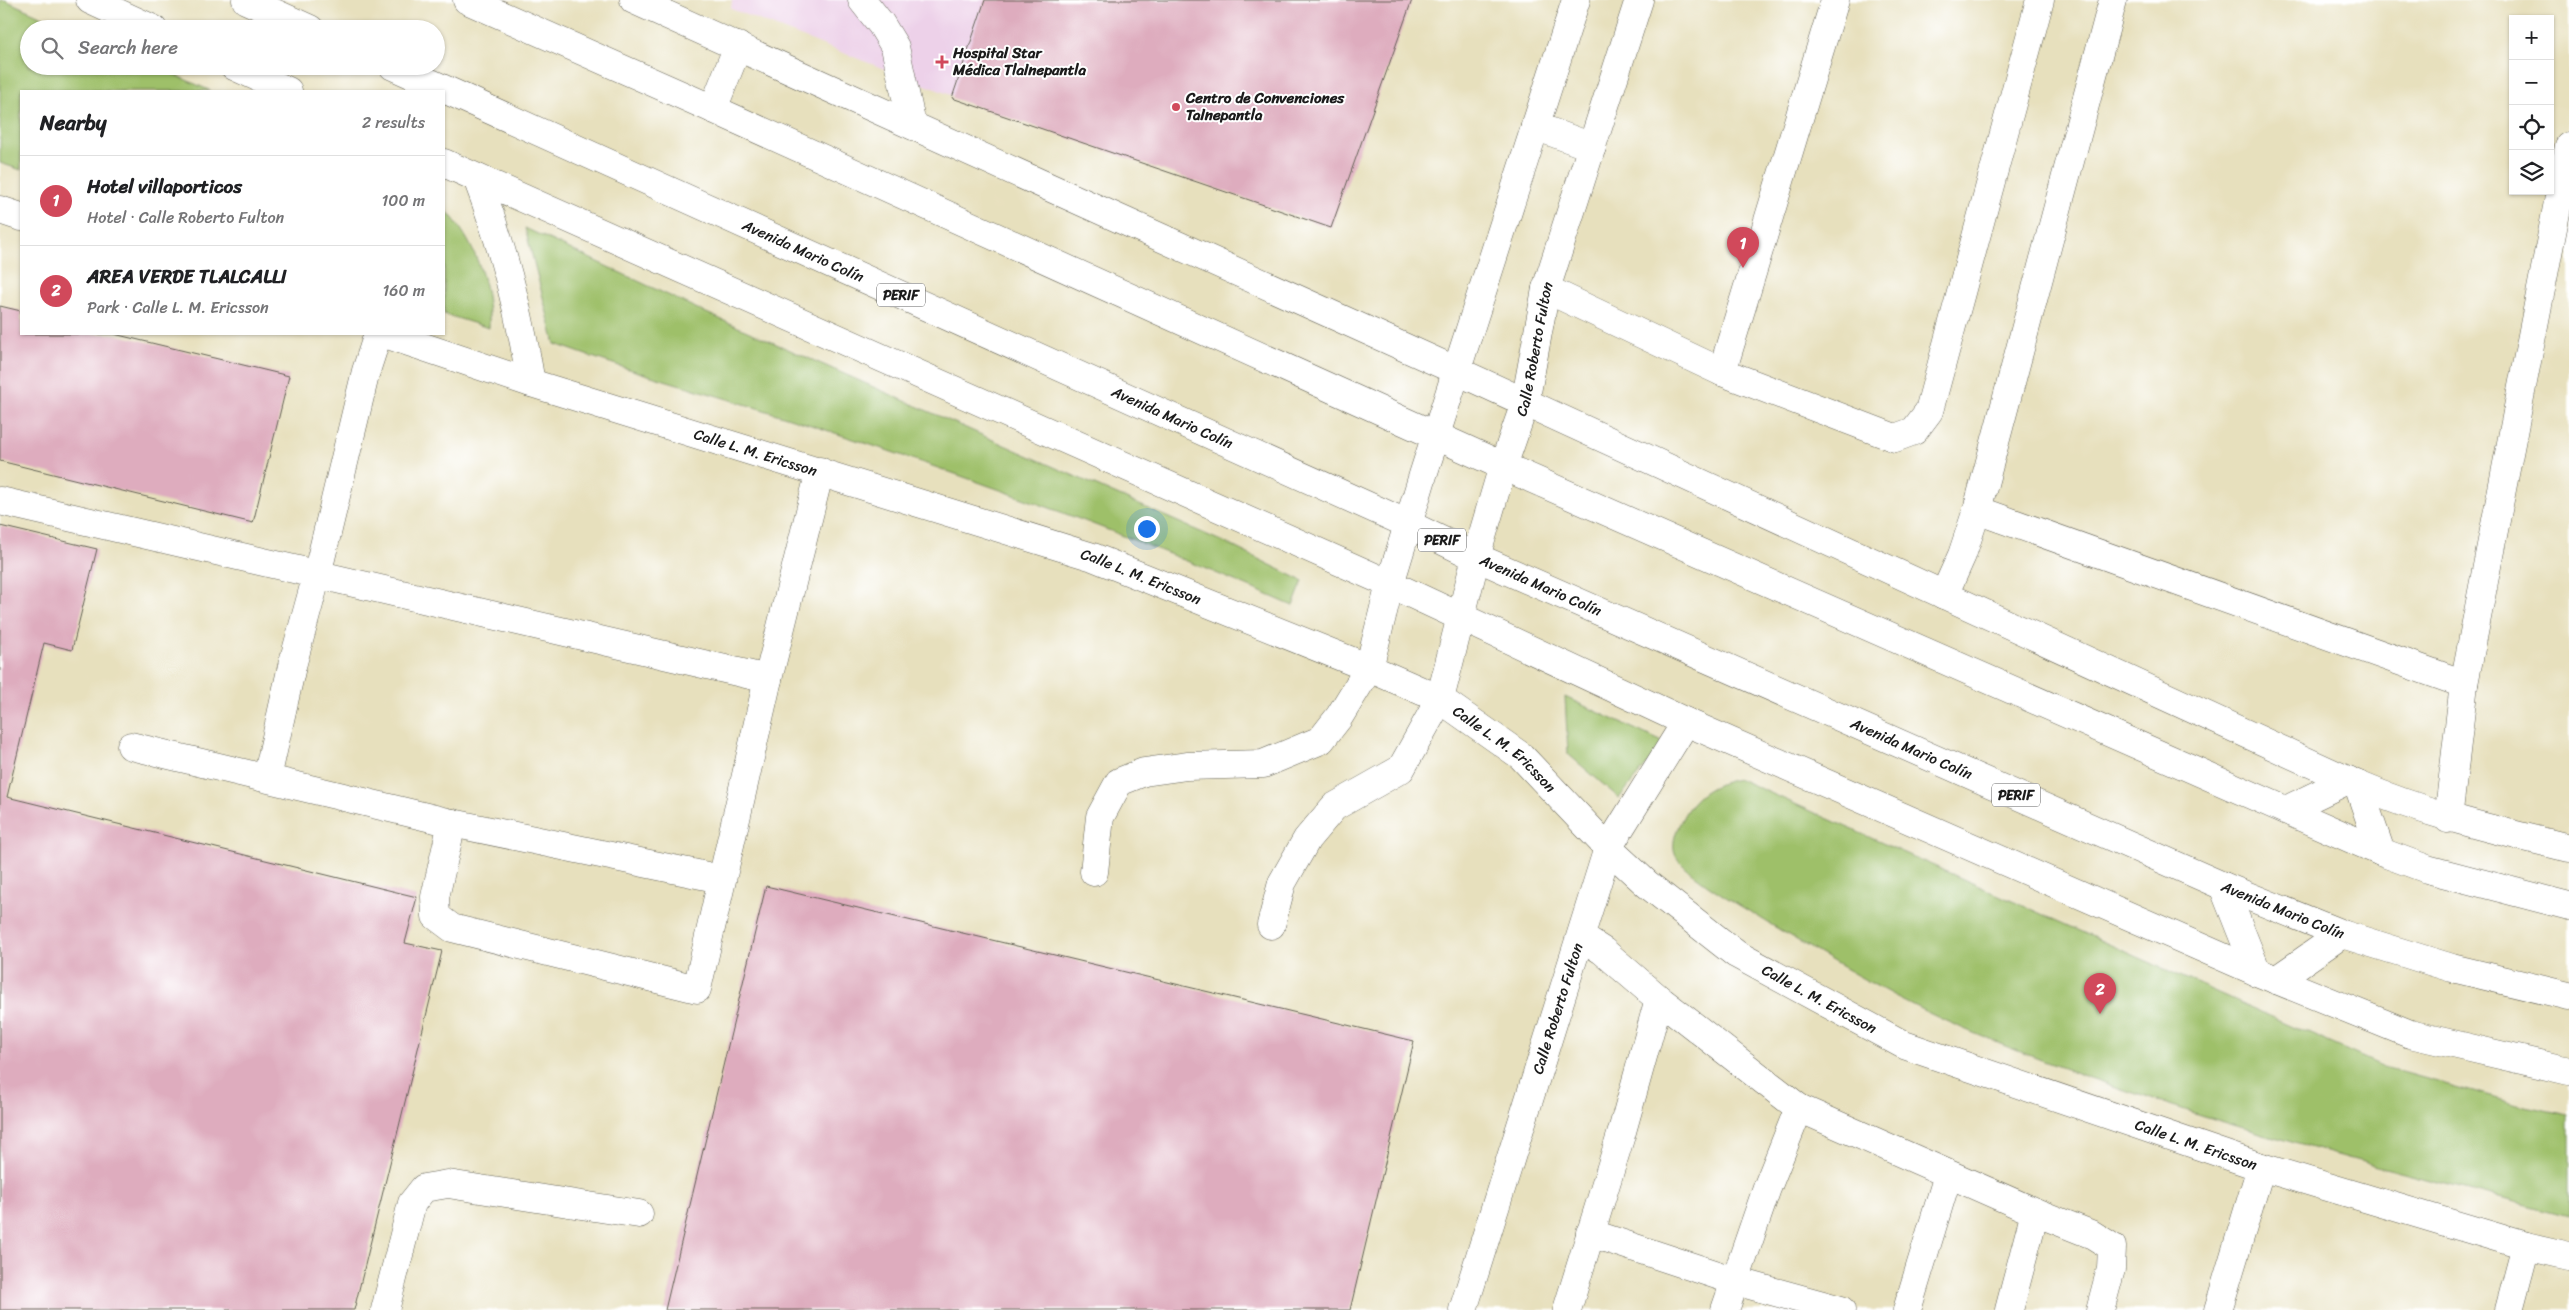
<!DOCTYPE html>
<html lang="en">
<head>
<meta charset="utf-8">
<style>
  :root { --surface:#fff; --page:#f2f2f2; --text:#202124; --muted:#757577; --line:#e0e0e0; --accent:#d1495b }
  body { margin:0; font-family:Sriracha,sans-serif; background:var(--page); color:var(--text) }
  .controls { position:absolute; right:15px; top:15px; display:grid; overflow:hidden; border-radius:0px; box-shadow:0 1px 4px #0004 }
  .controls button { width:45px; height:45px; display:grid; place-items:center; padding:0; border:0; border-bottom:1px solid var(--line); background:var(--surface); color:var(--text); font:25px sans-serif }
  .you { position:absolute; left:1146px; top:528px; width:18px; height:18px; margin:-12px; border:4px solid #fff; border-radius:50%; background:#1a73e8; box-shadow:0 0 0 8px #1a73e833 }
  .badge { display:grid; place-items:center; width:32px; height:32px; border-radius:50%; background:var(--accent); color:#fff; font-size:16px; font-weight:700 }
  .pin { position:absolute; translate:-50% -41px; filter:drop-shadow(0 1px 2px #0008) }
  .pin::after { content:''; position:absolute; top:26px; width:18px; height:15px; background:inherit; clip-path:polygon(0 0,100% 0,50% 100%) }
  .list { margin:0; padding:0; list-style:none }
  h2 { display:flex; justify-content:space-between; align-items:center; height:65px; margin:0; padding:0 20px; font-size:21px }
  h2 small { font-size:16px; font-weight:400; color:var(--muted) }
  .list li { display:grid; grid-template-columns:32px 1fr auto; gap:15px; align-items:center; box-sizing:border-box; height:90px; padding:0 20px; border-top:1px solid var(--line) }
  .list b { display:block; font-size:19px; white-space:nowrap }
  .list p { margin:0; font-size:16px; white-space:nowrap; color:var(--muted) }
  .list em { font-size:16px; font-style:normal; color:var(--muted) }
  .icon { flex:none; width:28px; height:28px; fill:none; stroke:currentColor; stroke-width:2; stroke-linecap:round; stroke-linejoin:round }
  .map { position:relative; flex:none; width:2569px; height:1310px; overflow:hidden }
  .search { position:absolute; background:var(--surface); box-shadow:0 1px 4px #0004; left:20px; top:20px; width:425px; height:55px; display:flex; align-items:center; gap:12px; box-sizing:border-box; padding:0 18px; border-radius:28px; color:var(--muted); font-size:19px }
  .panel { position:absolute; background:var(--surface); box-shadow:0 1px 4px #0004; left:20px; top:90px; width:425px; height:245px; border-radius:0px }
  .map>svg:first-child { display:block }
</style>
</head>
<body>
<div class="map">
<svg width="2569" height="1310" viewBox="0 0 2569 1310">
  <rect width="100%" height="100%" fill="#fff"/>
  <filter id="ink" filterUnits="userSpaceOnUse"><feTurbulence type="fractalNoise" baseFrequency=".02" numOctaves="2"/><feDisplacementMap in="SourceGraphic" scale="10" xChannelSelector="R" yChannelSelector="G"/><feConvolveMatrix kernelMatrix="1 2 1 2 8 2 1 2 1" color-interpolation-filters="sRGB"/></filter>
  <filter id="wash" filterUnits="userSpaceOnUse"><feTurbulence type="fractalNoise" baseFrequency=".0096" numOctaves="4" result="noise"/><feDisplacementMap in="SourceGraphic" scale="20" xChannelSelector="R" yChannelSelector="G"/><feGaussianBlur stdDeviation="1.12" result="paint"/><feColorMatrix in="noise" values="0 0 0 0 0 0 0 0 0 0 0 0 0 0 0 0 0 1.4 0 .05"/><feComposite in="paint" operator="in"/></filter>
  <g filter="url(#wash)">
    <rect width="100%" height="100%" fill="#e7e0bd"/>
    <polygon fill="#edd1e9" points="732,0 1034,0 1002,115 731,9"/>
    <g fill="#9ec069" stroke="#5d6e42">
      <polygon points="0,0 5,0 69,29 29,29 29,66 155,66 211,91 21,91 21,170 0,163"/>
      <path d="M444 208C474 239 491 285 489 328L444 314Z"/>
      <path d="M525 228 702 311 1230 545 1303 581 1293 606C1141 539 986 483 829 431 738 400 645 377 555 344Z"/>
      <polygon points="1565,697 1665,743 1619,798 1568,754"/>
      <path d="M1739 779 2384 1067 2520 1105 2569 1115V1216C2367 1164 2164 1113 1971 1032 1901 1003 1835 963 1770 924 1748 910 1690 878 1677 858 1669 846 1677 828 1683 817 1695 794 1714 783 1739 779Z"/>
    </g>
    <g id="blocks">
      <g fill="#deacbe">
        <polygon points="985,0 1412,0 1331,228 952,98"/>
        <polygon points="0,306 21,311 21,334 114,334 289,376 253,523 0,461"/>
        <polygon points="0,526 97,549 72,650 44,643 7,797 417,897 405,943 442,951 354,1310 0,1310"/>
        <polygon points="766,886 1414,1041 1350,1310 665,1310"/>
      </g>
    </g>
  </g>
  <g filter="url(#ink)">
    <use href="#blocks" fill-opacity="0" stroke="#636154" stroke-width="1"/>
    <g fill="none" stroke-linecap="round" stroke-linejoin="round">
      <g stroke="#636154" stroke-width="29">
        <g id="minor">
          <polyline points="862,0 881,24 895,47 912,125"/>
          <polyline points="1535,126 1592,147"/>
          <polyline points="0,210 21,217"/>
          <polyline points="1546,289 1722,372 1895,438 1914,431 1929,411 2040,0"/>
          <path id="s1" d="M385 334 531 383 1093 557 1369 668 1440 699 1521 756 1608 848 1647 884 1736 954 1904 1045 2261 1167 2526 1246 2569 1256"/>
          <polyline points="1722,372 1835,0"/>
          <polyline points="0,501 768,679"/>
          <polyline points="1977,510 2113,0"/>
          <polyline points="1944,595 1962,555 1977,510 2464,684 2448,819"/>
          <polyline points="2464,684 2569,146"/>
          <polyline points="131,746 452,823 721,879"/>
          <polyline points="267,778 292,666 317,575 366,371 378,334"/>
          <polyline points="452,823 435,897 436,916 452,928 697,989 768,679 820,471"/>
          <polyline points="1094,872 1100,817 1119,782 1144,772 1187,766 1263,764 1321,740 1339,717 1369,668 1390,584 1423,475 1576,0"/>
          <path id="s2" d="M1271 925 1282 883 1307 839 1334 807 1401 769 1440 699 1476 557 1503 466 1525 403 1546 289 1639 0"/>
          <polyline points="1581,937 1603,951 1659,999 1799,1108 2035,1212 2009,1310"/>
          <polyline points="2035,1212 2093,1235 2112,1247 2111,1269 2100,1310"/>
          <polyline points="1590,1233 1735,1281 1841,1310"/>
          <polyline points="385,1310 412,1203 424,1188 448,1184 639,1214"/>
          <polyline points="1567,1310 1621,1135 1659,999"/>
          <polyline points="1725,1310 1767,1188 1799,1108"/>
          <polyline points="1907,1310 1948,1175"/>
          <polyline points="2218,1310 2261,1167"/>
          <polyline points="2509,1310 2526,1246"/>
        </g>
      </g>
      <g stroke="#636154" stroke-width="29">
        <g id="major">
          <polyline points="90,0 153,29"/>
          <polyline points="246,0 310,29"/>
          <polyline points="467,0 713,109 1503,466 2381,852 2427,869 2569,906"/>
          <path d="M634 0 1457 371 2358 785C2429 815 2495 830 2569 848"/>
          <polyline points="234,66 288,91"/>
          <path id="s3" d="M393 66 1408 524 1476 557 2223 886 2342 934 2452 968 2569 996"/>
          <polyline points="713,109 738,46"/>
          <polyline points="444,163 1390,584 1686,722 2257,972 2410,1034 2569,1071"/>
          <path d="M477 178C502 244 520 313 531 383"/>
          <polyline points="2358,785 2381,852"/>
          <polyline points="2286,810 2348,780"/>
          <polyline points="2223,886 2257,972"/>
          <polyline points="2276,980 2342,934"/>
          <path id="s4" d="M1463 1310 1608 848 1686 722"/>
        </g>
      </g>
      <use href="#minor" stroke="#fff" stroke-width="28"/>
      <use href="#major" stroke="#fff" stroke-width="28"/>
    </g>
  </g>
  <g fill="#d1495b" stroke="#fff" stroke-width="2">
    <path d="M939.5 54.5h5v5h5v5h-5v5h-5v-5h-5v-5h5z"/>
    <circle cx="1176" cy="107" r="5"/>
  </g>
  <g text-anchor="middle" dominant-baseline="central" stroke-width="4" stroke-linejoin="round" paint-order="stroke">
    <g fill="#fff" stroke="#606060" stroke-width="1">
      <rect x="877" y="283.5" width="48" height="23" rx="4"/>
      <rect x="1418" y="528.5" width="48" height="23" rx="4"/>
      <rect x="1992" y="783.5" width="48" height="23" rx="4"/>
    </g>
    <g font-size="14" font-weight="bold" fill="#1c1c1c">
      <text x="901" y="295">PERIF</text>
      <text x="1442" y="540">PERIF</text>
      <text x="2016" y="795">PERIF</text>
    </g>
    <g font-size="15" font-weight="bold" fill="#1c1c1c" stroke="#fff" text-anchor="start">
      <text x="953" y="53">Hospital Star<tspan x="953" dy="17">Médica Tlalnepantla</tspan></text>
      <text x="1186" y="98">Centro de Convenciones<tspan x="1186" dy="17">Talnepantla</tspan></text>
    </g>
    <g font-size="15" fill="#1c1c1c" stroke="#fff">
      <text stroke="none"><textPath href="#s3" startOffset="450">Avenida Mario Colín</textPath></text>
      <text stroke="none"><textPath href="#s2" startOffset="656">Calle Roberto Fulton</textPath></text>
      <text stroke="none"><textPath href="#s3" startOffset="855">Avenida Mario Colín</textPath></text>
      <text stroke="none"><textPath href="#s1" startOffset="389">Calle L. M. Ericsson</textPath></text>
      <text stroke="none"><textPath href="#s1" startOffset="794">Calle L. M. Ericsson</textPath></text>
      <text stroke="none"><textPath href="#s3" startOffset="1260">Avenida Mario Colín</textPath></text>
      <text stroke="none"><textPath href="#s3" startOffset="1665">Avenida Mario Colín</textPath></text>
      <text stroke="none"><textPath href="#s1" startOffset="1199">Calle L. M. Ericsson</textPath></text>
      <text stroke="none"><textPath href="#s3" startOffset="2070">Avenida Mario Colín</textPath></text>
      <text stroke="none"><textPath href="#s1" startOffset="1604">Calle L. M. Ericsson</textPath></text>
      <text stroke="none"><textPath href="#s4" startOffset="316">Calle Roberto Fulton</textPath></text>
      <text stroke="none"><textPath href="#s1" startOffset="2009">Calle L. M. Ericsson</textPath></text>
    </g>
  </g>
</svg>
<div class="controls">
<button>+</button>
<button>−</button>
<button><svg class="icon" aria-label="locate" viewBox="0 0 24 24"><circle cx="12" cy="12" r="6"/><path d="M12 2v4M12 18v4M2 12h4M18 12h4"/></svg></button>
<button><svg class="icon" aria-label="layers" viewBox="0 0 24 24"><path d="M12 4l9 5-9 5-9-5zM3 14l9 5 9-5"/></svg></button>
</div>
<div class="you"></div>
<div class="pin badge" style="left:1743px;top:268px">1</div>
<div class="pin badge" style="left:2100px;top:1014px">2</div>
<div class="search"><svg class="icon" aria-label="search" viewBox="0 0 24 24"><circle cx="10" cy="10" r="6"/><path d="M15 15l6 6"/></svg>Search here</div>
<section class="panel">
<h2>Nearby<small>2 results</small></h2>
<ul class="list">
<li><span class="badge">1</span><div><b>Hotel villaporticos</b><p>Hotel · Calle Roberto Fulton</p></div><em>100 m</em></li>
<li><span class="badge">2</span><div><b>AREA VERDE TLALCALLI</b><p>Park · Calle L. M. Ericsson</p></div><em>160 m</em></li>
</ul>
</section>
</div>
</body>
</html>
